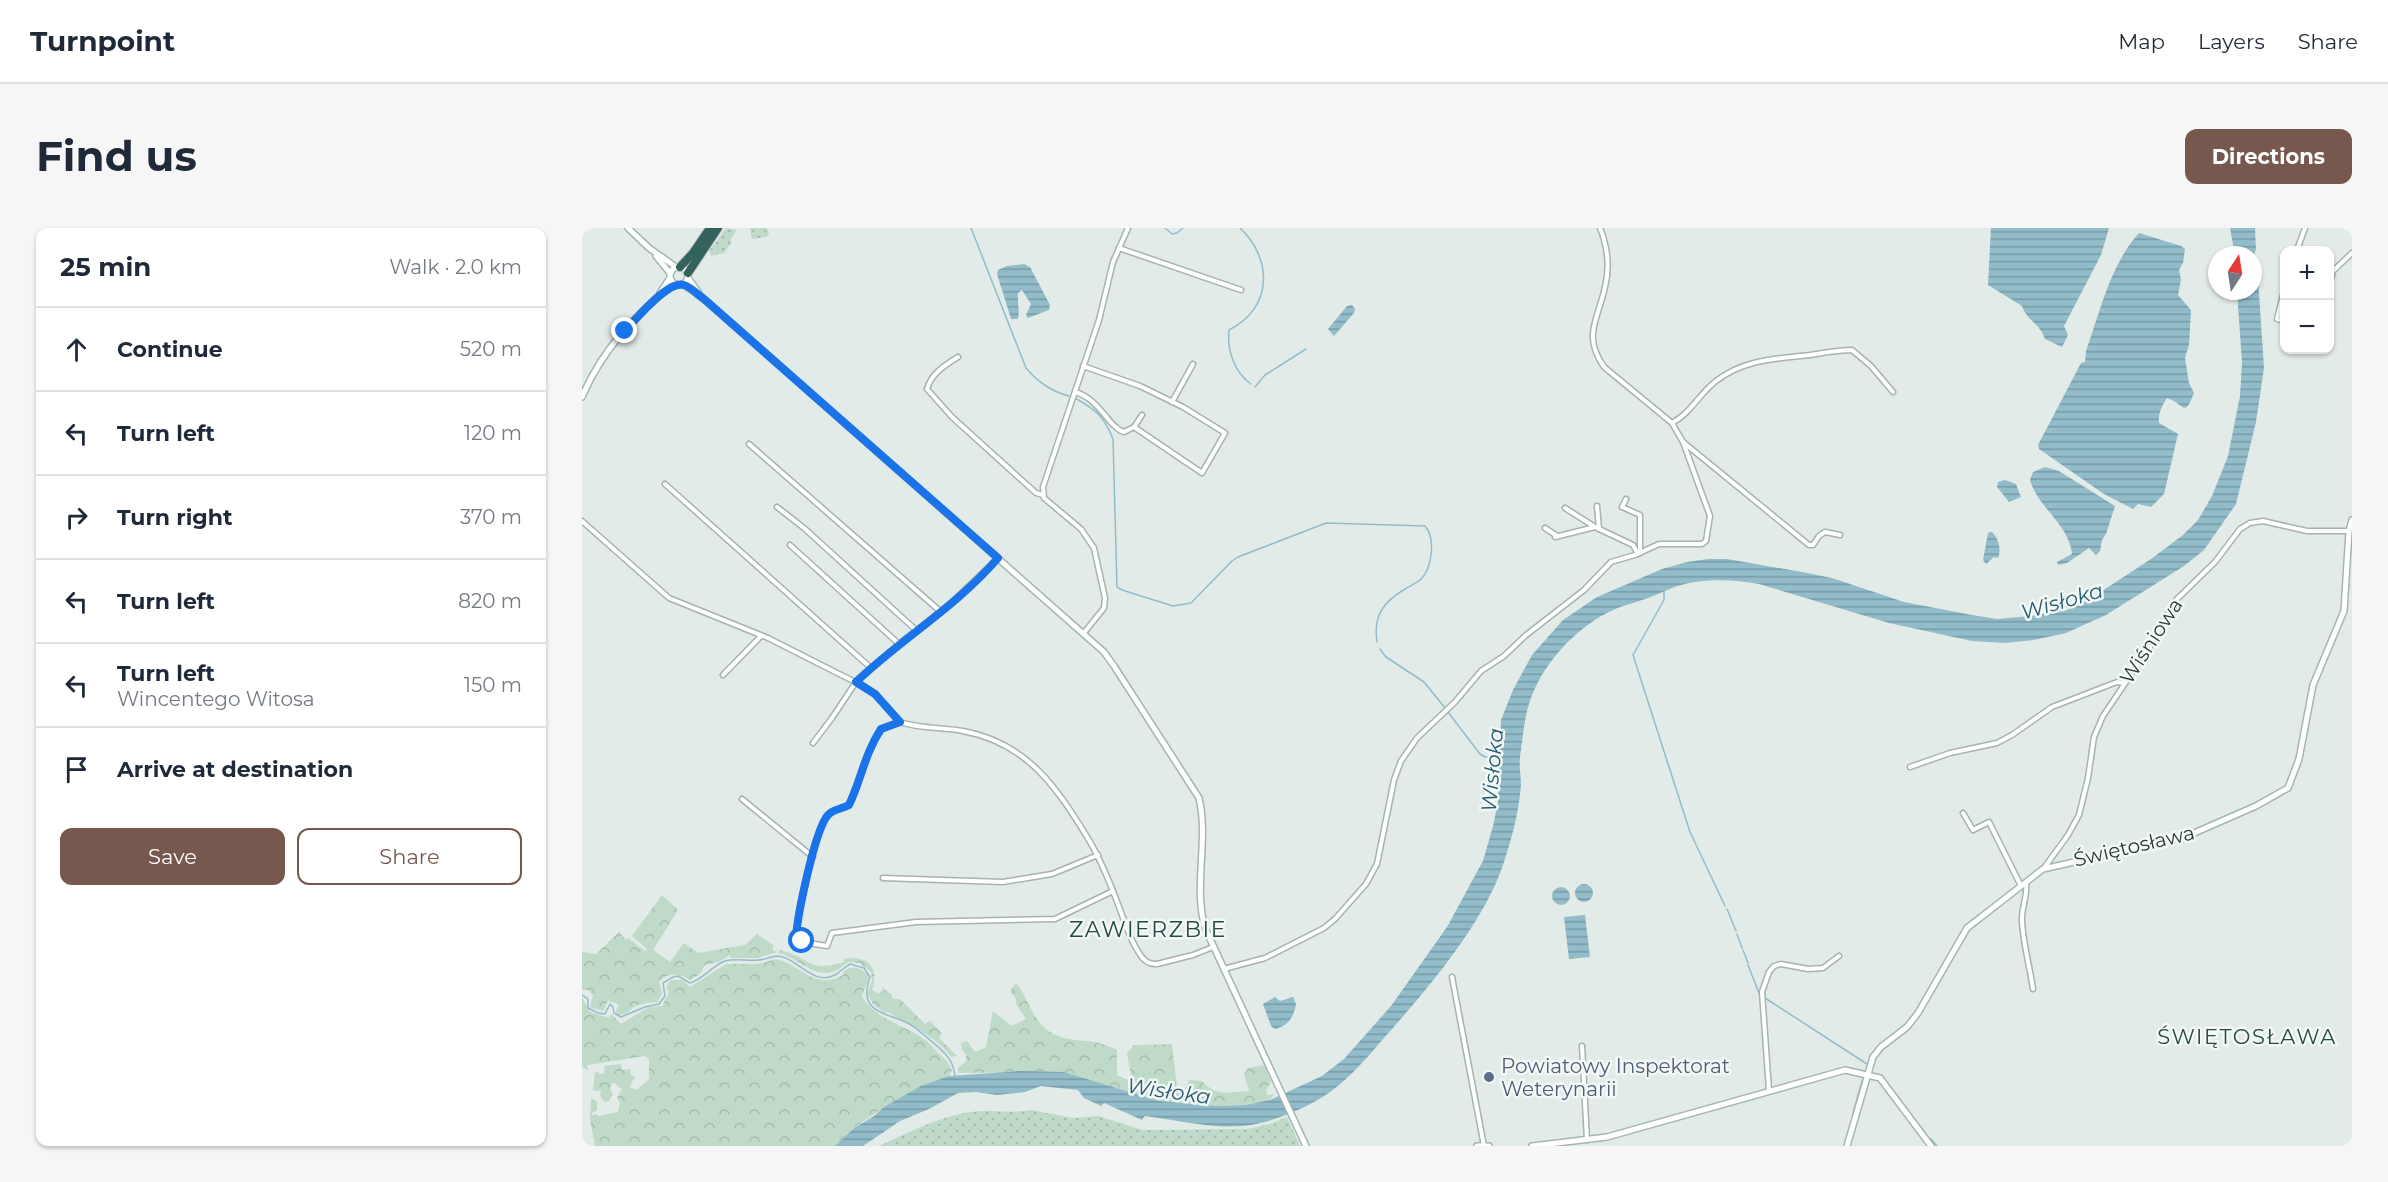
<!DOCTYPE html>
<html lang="en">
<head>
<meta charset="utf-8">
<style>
  :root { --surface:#fff; --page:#f6f6f7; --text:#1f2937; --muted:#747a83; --line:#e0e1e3; --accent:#77584e }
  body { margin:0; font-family:Montserrat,sans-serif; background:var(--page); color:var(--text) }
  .controls { position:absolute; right:18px; top:18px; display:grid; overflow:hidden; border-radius:12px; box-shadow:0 2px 4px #0004 }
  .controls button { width:54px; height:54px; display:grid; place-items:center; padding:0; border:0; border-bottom:2px solid var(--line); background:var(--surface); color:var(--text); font:30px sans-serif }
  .compass { position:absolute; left:1626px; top:18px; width:54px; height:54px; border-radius:50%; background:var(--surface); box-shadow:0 2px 4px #0004; rotate:12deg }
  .stop { position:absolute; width:18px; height:18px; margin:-14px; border:4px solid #1a73e8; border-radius:50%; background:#fff }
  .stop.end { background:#1a73e8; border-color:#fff; box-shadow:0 2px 6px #0008 }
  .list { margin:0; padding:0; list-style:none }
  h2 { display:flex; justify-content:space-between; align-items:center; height:78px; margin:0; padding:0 24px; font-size:26px }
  h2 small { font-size:20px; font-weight:400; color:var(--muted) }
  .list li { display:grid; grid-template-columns:39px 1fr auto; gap:18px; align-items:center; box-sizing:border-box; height:84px; padding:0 24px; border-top:2px solid var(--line) }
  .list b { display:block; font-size:22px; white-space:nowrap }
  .list p { margin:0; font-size:20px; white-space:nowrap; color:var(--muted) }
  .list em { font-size:20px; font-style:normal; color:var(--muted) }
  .actions { display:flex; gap:12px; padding:18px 24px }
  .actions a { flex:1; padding:14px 0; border:2px solid var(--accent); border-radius:12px; text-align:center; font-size:21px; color:var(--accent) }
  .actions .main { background:var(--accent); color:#fff }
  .icon { flex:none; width:33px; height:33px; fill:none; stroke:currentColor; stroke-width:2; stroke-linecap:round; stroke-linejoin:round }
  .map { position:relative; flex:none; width:1770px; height:918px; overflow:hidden; border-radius:12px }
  header { display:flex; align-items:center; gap:36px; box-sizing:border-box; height:84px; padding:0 30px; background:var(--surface); border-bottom:2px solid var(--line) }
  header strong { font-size:28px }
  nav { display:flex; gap:33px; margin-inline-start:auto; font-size:21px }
  .intro { display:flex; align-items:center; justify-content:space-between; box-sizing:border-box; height:144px; padding:0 36px }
  h1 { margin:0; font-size:42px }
  .button { padding:15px 27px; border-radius:12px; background:var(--accent); color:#fff; font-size:21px; font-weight:700 }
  main { display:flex; gap:36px; padding:0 36px }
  aside { flex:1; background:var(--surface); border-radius:12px; box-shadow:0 2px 4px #0004 }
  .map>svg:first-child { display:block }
</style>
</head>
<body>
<header>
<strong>Turnpoint</strong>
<nav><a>Map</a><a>Layers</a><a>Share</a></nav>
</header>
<div class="intro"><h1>Find us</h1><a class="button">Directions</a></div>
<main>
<aside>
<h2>25 min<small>Walk · 2.0 km</small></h2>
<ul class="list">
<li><svg class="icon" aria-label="ahead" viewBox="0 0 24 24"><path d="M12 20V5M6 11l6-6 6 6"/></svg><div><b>Continue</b></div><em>520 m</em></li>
<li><svg class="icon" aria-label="left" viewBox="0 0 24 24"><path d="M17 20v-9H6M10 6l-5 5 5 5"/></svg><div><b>Turn left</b></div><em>120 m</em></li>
<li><svg class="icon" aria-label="right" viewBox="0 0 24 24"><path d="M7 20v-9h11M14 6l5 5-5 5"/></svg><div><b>Turn right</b></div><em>370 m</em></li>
<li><svg class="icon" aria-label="left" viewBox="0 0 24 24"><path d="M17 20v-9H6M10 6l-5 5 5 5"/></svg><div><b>Turn left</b></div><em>820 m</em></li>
<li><svg class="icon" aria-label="left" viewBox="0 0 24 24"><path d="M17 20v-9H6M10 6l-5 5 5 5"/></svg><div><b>Turn left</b><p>Wincentego Witosa</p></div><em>150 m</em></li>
<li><svg class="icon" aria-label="arrive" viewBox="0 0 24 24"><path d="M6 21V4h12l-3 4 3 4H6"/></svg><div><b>Arrive at destination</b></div></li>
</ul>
<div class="actions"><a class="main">Save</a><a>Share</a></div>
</aside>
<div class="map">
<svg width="1770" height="918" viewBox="0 0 1770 918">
  <defs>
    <pattern id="grass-dots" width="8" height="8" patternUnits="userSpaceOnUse" patternTransform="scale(1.5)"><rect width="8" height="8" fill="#bfdac8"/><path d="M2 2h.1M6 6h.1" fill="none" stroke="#a4bcac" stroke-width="1.8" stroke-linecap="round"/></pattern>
    <pattern id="forest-crowns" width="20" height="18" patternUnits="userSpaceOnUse" patternTransform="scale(1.5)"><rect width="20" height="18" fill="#bfdac8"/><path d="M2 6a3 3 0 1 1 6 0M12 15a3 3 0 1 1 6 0" fill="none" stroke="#a4bcac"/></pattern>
    <pattern id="water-rules" width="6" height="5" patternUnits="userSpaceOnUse" patternTransform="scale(1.5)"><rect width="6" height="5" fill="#92bcca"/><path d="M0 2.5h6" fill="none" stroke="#779aa5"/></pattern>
  </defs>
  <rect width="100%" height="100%" fill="#e3ebe8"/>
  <g fill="url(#grass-dots)">
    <polygon points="144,0 155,2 148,12 150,14 142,25 129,28 127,23 140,6 147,11 140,6"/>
    <polygon points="168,0 185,0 187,6 184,9 170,11"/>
    <path d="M449 882 491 890 516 888 561 902 665 901 688 896 705 889 718 918H297C327 904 356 889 388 884 409 881 429 886 449 882Z"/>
  </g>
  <g fill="url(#forest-crowns)">
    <path d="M80 667 96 682 71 722 88 734 102 715 116 725 163 717 175 706 191 717V722L195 724 176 730H149L148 727 137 734 123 737 118 746 108 752C99 746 86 743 77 754L80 765 76 774C66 775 52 775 46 785L37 787 34 785 35 780 37 778 34 775 26 773 21 783 10 780 8 778 11 767 6 762H0V724L14 726 37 704 44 712 46 710 63 723 65 721 50 708Z"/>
    <path d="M198 722C229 730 227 745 262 734V731C285 726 298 740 290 762L297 766 301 760 309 766 311 771H318L343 796 348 793 360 805 357 810 375 828 369 829C354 807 327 798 306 784L303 785 291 776 285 766 290 752 289 744 277 735 267 734C263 736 259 740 255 742 234 753 217 730 197 725Z"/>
    <path d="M194 731C219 737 233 763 261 747L262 743C272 736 279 740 287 748L280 768C296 797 334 797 352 821 360 830 365 829 370 843L367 848C333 860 303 878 273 899 266 904 260 912 253 918H13L8 892 9 870 15 874V882L10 885V887L14 886 16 888 36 884 38 875 35 870 40 861 31 854 28 861 31 866 27 873 23 874 18 868 19 863 11 862 13 843 19 846 23 845 22 838 39 836 40 842 48 841 49 847 53 849 47 859 55 862 67 851V831L63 828 5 837 6 842 0 839V769L8 784 27 790 29 786 39 796 67 779 80 778 87 764 84 759 89 752H100L108 759 144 736H176Z"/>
    <path d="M434 755C444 767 448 783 458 795 473 814 497 811 518 815 524 817 530 820 535 822V847L550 854 545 825 552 817 590 816 595 860 603 861 607 852 620 853C633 869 649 864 667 863L662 846 666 840 682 837 689 854 684 862 685 867 692 866 688 872 663 877 636 878 577 873 482 844 376 845V840L384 833V826L380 822 379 815 385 813 393 824 404 819 411 783 430 798 444 791 434 776V771L428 763Z"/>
  </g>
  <g fill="url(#water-rules)">
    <path d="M1409 0H1527L1519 27 1482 98 1486 107 1480 119 1463 111C1458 95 1445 93 1440 78L1406 57Z"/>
    <path d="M1648 0H1673L1674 21 1671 30 1676 49 1682 140 1674 194 1654 276 1622 322 1602 338 1524 387 1484 405 1452 412 1423 415 1390 413 1307 395 1177 356C1150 351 1116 350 1090 360 1080 364 1070 369 1060 372 1048 376 1036 379 1025 385 992 402 962 435 949 470 942 488 941 510 938 529 937 539 939 548 939 557 937 583 930 610 922 634 903 694 844 763 802 810 788 826 774 843 757 857 736 875 709 886 683 894 645 905 601 893 563 888L560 892 522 875 519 878 502 870 496 862 459 858 443 864 415 867 394 864 376 865 347 881 318 893 281 918H253L272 900 292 888 302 879 339 858 367 848 438 843 482 844 577 873 636 878 663 877 688 872 740 848 762 831 809 778 865 699 901 633 911 598 916 574 919 492 931 462 950 427 981 392 1015 369 1080 341 1105 334 1126 331H1145L1220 344 1250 350 1322 374 1390 387 1415 391 1448 388 1485 382 1514 367 1569 331 1601 307 1616 292 1630 268 1646 228 1658 168 1660 134 1655 63H1671V27H1653Z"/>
    <path d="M1557 5 1599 18 1603 21 1601 35 1597 42 1599 52 1596 67 1609 82 1607 117 1603 130 1607 155 1612 165C1602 191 1603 176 1585 170 1580 178 1576 185 1577 195L1596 206 1582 266 1569 279 1556 276 1551 281 1522 266 1457 221 1456 217 1499 135 1503 134 1504 123C1518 84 1528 37 1557 5Z"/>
    <path d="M442 36 448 39 468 77 467 82 446 90 444 87 449 76 440 62 436 65C435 74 438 82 436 91H429L415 46 416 42 425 38Z"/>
    <polygon points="770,77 773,81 772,85 752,108 746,101 765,78"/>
    <path d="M1463 239 1477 243 1533 278 1524 306 1520 312 1518 323 1514 327 1507 320 1485 335 1476 337 1475 334 1490 326C1487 296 1456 280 1448 252L1451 244Z"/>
    <polygon points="1423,252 1434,256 1439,269 1427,274 1415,259 1416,254"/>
    <path d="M1410 304C1416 310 1420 321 1416 330L1412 329 1404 336 1401 332 1406 305Z"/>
    <circle cx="1002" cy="665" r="9"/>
    <circle cx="979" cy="668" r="9"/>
    <polygon points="1003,687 1008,729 987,731 982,689"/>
    <path d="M693 769 698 773 711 769 714 776C712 789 706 798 693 801L689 798 681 776Z"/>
  </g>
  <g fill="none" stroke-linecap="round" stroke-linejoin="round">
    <g stroke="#92bcca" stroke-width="1.5">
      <path d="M389 0 444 140C457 155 469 163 487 168"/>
      <polyline points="583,0 590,6 595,5 601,0"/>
      <path d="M658 0C691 31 691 80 647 102 645 122 652 144 669 156"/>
      <polyline points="673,159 683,147 724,121"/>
      <path d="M493 170C514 182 522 188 531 211L535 359 540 362 591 378 609 375 650 333 656 329 744 295 843 298C854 310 850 340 839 351 835 355 828 358 823 361 801 374 791 388 795 414"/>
      <polyline points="1082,362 1082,372 1051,427 1108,604 1143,678"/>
      <polyline points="798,421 804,429 842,454 863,480"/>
      <polyline points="866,484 898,526 903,529 918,528"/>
      <polyline points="1145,681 1154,703"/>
      <polyline points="1155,706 1160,720"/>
      <polyline points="1161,722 1166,735"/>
      <polyline points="1166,737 1177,765"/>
      <path d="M0 767 6 771V780L16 785 23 786 28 776 31 779 32 785 39 789 63 779 77 776 83 768 81 755 91 749 96 748 108 755C121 751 130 738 143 733 153 730 165 733 176 732 182 732 188 729 194 728 215 728 230 759 253 747 258 744 263 739 268 736L282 740 288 749C273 789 312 784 332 799 342 807 364 823 369 834 371 838 372 843 373 847"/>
      <polyline points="1183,770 1285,836"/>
      <polyline points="1271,885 1280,853"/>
      <polyline points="1349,911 1355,918"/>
      <polyline points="1262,918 1267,901"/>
    </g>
    <g stroke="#a6b3af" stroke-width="7">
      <g id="street">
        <polyline points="537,20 659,62"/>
        <polyline points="1715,22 1723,0"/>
        <polyline points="1748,54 1751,43 1770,25"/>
        <polyline points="1702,63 1695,91 1702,93"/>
        <path d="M376 129C363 137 349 146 345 161L370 189 454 265 461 267"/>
        <path d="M493 164C517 170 528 201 542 204L552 199 620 245 643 205 601 179 558 158 501 138"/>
        <polyline points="590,174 611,136"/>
        <path d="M1090 195C1109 185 1118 165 1134 153 1162 131 1194 131 1228 127 1241 125 1256 122 1270 122L1289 138 1311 164"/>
        <polyline points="552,199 560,187"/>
        <polyline points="1101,214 1227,317 1231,317 1237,308 1243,304 1258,307"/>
        <polyline points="167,216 359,384"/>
        <polyline points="83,256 289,440"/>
        <polyline points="1044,271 1040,279 1058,287 1058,325"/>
        <polyline points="1015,278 1017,301"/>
        <polyline points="195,279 222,300 335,403"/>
        <polyline points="983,280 1013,299"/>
        <path d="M0 293 87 370 186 410 283 459 293 466 318 494C338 501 360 499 381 503 446 515 475 560 507 612 521 636 531 662 540 687 545 700 549 713 557 725 561 732 566 737 575 736L611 727 631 719"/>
        <polyline points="963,300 975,308"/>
        <polyline points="973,309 1013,299 1051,317 1056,326"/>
        <polyline points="208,317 317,416"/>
        <polyline points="501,406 522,380 523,370 512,320 499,301 462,270 461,259 517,92 531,34 546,0"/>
        <polyline points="141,447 179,408"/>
        <path d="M318 494 299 501C283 525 279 552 267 577 260 581 251 581 246 587 233 601 214 692 214 713L245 718 250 705 334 694 473 691 531 663"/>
        <polyline points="231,515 250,490 274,454 317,416 367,377 416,330"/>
        <polyline points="1328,539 1368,525 1415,515 1430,507 1470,479 1535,454 1542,455"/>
        <polyline points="160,571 231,629"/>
        <polyline points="1381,585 1391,602 1407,594 1439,658"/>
        <polyline points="1462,640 1486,607 1497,587 1506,550 1512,509 1521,488 1567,420 1594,372 1633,334 1658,301 1668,295 1681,293 1725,303 1767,303"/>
        <polyline points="301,650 421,654 470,646 516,627"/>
        <path d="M1444 655C1446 667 1439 681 1440 693 1441 716 1448 739 1451 761"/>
        <path d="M642 741 683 730 742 700 753 691 784 656 795 636 812 552 819 533 835 510 873 474 899 443 922 428 943 408 1002 362 1029 334 1053 327 1077 316H1120L1124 313 1128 288 1101 214 1090 195 1022 139C1000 107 1016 92 1023 59 1028 39 1026 20 1018 0"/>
        <polyline points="870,749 902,918"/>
        <polyline points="1000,818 1005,912"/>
        <polyline points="1187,862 1180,764 1187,744 1192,738 1199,736 1226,741 1241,740 1257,728"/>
      </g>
    </g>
    <g stroke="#a3b6b1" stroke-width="8">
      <g id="secondary">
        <polyline points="46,0 67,20 94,39"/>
        <polyline points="74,28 88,45"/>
        <circle cx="97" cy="48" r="9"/>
        <polyline points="106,50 117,65"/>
        <path d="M101 56 122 71 522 424 532 438 617 570C627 612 611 658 623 700L724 918"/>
        <polyline points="78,65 88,50"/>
        <path d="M0 169C19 124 54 84 93 56"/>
        <polyline points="895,918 907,918"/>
        <polyline points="950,918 1025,909 1263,842 1298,850 1349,918"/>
        <polyline points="1265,918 1291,829 1299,819 1325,799 1336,785 1385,700 1461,641 1603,609 1674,578 1706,560 1717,531 1731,457 1762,383 1767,303 1770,292"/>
      </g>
    </g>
    <g stroke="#c2c8c7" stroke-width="10">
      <g id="highway">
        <polyline points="98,39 111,25 128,0"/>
        <polyline points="106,45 136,0"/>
      </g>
    </g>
    <use href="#street" stroke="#fff" stroke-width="4"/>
    <use href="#secondary" stroke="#fff" stroke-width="5"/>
    <use href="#highway" stroke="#34635e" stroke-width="8"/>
  </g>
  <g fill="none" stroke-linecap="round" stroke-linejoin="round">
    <path stroke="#1a73e8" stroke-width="8" d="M43 103C54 91 86 52 102 57 109 59 116 67 122 71L416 330C375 378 319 411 274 454L293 466 318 494 299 501C283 525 279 552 267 577 260 581 251 581 246 587 233 601 214 692 214 713H220"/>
  </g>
  <circle fill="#5c6f8a" stroke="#f3f8f6" stroke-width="2" cx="907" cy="849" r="6"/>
  <g text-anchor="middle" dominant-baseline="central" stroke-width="5" stroke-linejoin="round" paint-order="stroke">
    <g font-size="20" fill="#253b37" stroke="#f3f8f6">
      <text transform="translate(1569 413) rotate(-57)">Wiśniowa</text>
      <text transform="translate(1552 618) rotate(-13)">Świętosława</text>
    </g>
    <g font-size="20" fill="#4e5e75" stroke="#f3f8f6" text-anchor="start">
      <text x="919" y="838">Powiatowy Inspektorat<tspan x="919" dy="23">Weterynarii</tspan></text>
    </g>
    <g font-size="21" font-style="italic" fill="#265d70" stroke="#f3f8f6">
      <text transform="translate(1480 373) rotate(-16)">Wisłoka</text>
      <text transform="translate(910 542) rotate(-85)">Wisłoka</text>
      <text transform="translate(587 863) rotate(8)">Wisłoka</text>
    </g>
    <g font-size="21" letter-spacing="1.5" fill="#234a44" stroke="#f3f8f6">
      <text x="1665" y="808">ŚWIĘTOSŁAWA</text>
    </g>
    <g font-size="22" letter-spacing="1.5" fill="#234a44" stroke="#f3f8f6">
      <text x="566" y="701">ZAWIERZBIE</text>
    </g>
  </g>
</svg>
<div class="controls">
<button>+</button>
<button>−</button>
</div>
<svg class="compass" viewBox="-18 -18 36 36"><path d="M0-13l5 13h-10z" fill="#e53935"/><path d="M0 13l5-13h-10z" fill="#747a83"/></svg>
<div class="stop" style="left:220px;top:713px"></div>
<div class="stop end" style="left:43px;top:103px"></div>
</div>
</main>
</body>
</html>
